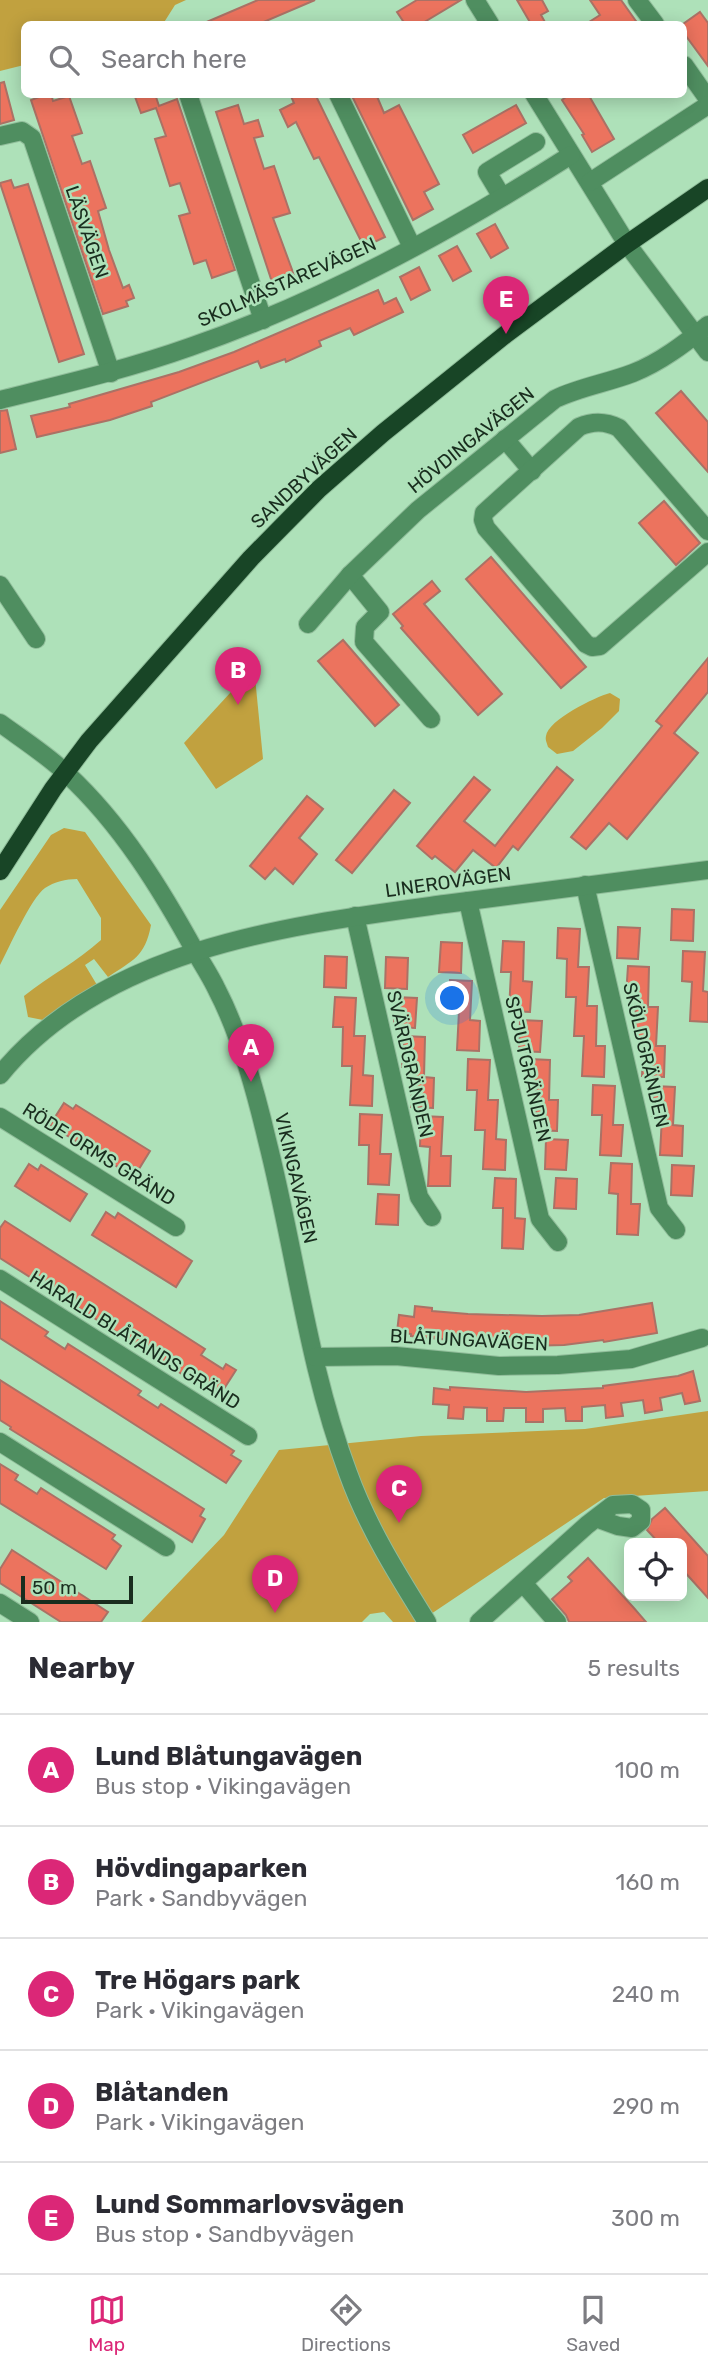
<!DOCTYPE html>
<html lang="en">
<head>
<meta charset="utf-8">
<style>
  :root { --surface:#fff; --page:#f2f2f3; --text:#2b2b33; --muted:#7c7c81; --line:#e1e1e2; --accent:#db2777 }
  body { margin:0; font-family:Rubik,sans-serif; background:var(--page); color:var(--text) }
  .controls { position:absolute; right:21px; bottom:21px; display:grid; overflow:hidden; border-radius:10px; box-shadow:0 4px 18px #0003 }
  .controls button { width:63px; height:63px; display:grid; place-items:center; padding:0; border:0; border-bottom:2px solid var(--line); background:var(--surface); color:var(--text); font:35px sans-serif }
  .scale { position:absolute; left:21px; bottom:18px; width:112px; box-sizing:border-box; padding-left:7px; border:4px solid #192d1e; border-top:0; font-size:19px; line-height:24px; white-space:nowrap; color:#192d1e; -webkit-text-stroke:5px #aee1b9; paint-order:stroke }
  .you { position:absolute; left:453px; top:999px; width:24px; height:24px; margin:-18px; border:5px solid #fff; border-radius:50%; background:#1a73e8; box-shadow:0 0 0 10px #1a73e833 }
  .badge { display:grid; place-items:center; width:46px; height:46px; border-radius:50%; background:var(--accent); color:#fff; font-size:23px; font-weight:700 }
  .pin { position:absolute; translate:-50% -58px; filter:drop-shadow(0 2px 4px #0008) }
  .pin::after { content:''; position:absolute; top:37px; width:24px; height:21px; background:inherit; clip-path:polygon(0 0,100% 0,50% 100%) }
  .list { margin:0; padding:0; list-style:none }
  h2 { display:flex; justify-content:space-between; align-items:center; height:91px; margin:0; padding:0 28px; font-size:30px }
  h2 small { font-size:23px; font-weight:400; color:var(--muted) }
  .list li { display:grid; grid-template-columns:46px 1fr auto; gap:21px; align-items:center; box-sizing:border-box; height:112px; padding:0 28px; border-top:2px solid var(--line) }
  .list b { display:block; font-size:26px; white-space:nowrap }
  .list p { margin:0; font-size:23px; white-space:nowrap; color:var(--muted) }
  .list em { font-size:23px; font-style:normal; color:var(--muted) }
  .icon { flex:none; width:38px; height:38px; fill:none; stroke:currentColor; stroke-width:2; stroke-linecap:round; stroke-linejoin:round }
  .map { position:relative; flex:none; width:708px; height:1622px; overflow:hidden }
  .search { position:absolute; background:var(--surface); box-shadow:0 4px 18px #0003; left:21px; right:21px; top:21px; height:77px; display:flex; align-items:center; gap:18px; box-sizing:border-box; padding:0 24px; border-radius:10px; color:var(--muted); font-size:26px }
  .sheet { height:651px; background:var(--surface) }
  nav { display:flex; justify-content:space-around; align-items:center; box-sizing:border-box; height:98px; border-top:2px solid var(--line); background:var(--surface); font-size:19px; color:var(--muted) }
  nav a { display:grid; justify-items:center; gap:4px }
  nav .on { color:var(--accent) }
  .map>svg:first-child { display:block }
</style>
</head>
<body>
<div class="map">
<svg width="708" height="1622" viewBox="0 0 708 1622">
  <rect width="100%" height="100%" fill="#aee1b9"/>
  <g fill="#c1a13f">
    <polygon points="0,0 186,0 175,5 163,24 24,24 24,65 0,71"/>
    <polygon points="254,667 263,759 216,789 184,743"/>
    <path d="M610 693 620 699 619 711 602 728 573 751 557 754 548 747C547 743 545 740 546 736 548 720 595 697 610 693Z"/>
    <path d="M64 828 85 832 151 925C145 957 133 960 108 977L94 959 85 965 97 985 43 1020 28 1017 24 996C49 976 78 961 101 940V918L77 879C66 879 54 882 45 888 31 898 9 948 0 965V910L51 835Z"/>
    <polygon points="708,1411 708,1491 604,1498 419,1622 393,1622 384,1612 370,1614 362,1622 141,1622 224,1535 279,1450 421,1436 585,1429"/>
  </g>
  <g fill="#ec735e" stroke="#ab7165" stroke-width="2">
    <polygon points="258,0 315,0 259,24 202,24"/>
    <polygon points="417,0 461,0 421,24 405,24 397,12"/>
    <polygon points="517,0 542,0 548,11 541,15 546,24 531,24"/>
    <polygon points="590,0 621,0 638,24 586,24 600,15"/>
    <polygon points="700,12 708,23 708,66 683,32 683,24"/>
    <polygon points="4,82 14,120 0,124 0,83"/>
    <polygon points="47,94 51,94 53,101 69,96 82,133 72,136 82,164 90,161 106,208 98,211 109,250 123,288 129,285 134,298 126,301 128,306 103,314 31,100"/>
    <polygon points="134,94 155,94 159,106 177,99 235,270 212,278 206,260 194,264 179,216 190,213 180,183 170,186 155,139 166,136 156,108 141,113"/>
    <polygon points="290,94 315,94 385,237 364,247 319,157 314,159 296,122 288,127 280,110 294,103"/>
    <polygon points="351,94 376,94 384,113 399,105 439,184 424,192 433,209 413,220"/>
    <polygon points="570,94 588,94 614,139 592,152 582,135 584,134 562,100"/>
    <polygon points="238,105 244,124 258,120 263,136 254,138 264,169 274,166 290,213 273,218 294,275 272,282 216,112"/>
    <polygon points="516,105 526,123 473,153 463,135"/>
    <polygon points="11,180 14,188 28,184 84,354 59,362 0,183"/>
    <polygon points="495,224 508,248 491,258 477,234"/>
    <polygon points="457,246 471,271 453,281 439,256"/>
    <polygon points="419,267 430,290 411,300 400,277"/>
    <polygon points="378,290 384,304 396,298 403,312 354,335 350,328 319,341 321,346 286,362 285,359 261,368 258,361 151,402 152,406 110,420 37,437 31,416 70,407 69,404 179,372 234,352"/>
    <polygon points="681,391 708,422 708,472 656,413"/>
    <polygon points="7,410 16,449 0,453 0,411"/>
    <polygon points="664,501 700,543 676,565 639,523"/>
    <polygon points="491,557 586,667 561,688 466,579"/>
    <polygon points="432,581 440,591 424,604 502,694 478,715 401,628 403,626 393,614"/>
    <polygon points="343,640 399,705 375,726 318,661"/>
    <polygon points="708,658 708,692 674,733 698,753 627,839 609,823 586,849 571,837 662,726 656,721"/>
    <polygon points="557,767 573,780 518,850 513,846 496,868 473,850 455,872 435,856 432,859 417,846 474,777 490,790 464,821 495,846"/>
    <polygon points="394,790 410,803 352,873 336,860"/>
    <polygon points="307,796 323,809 299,838 317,854 293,884 275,868 265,879 250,866"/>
    <polygon points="672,909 694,910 693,941 671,940"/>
    <polygon points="618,927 640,928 638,959 617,958"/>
    <polygon points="558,928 580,929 578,967 589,967 587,1006 597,1006 596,1046 605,1046 604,1077 582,1076 584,1036 574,1036 576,997 566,997 567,959 557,958"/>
    <polygon points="503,941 524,942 523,981 532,982 530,1012 509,1011 511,972 501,972"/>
    <polygon points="441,942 462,943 461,973 439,972"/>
    <polygon points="683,951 705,952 703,991 708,992 708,1022 690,1021 692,982 682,981"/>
    <polygon points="325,956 347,957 346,988 324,987"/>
    <polygon points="386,957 408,958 407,989 385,988"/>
    <polygon points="628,966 649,967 648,1007 658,1007 656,1046 665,1046 664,1077 642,1076 644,1037 635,1037 636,997 626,996"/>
    <polygon points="450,980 472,981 470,1020 480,1021 479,1051 457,1050 459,1011 449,1011"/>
    <polygon points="335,997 356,998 354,1036 365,1036 363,1075 373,1076 372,1106 350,1105 352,1066 342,1066 343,1027 333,1027"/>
    <polygon points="395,997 417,998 415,1028 394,1027"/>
    <polygon points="520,1020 542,1021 540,1052 519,1051"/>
    <polygon points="404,1036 425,1037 424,1077 434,1078 433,1108 411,1107 413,1067 402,1067"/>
    <polygon points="468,1059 490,1060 488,1100 498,1100 496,1139 506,1140 505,1170 483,1169 485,1130 475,1130 477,1090 467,1090"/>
    <polygon points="529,1059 550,1060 549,1100 558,1100 557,1131 535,1130 537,1090 527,1090"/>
    <polygon points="593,1085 615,1086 613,1125 623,1125 621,1156 600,1155 602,1115 592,1115"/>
    <polygon points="654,1086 675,1087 673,1125 683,1126 682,1156 660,1155 662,1116 652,1116"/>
    <polygon points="64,1103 73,1109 76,1105 150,1151 134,1177 50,1125"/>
    <polygon points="360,1114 382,1115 380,1154 391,1154 389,1185 368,1184 369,1145 359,1145"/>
    <polygon points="421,1116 443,1117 441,1156 451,1156 450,1186 428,1186 430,1147 420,1146"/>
    <polygon points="546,1139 568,1140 566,1170 545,1169"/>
    <polygon points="611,1163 632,1164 631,1204 640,1204 638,1235 617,1234 618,1194 609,1193"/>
    <polygon points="29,1164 38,1170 41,1165 87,1194 70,1221 15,1186"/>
    <polygon points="672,1165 694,1166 692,1196 671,1195"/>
    <polygon points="495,1178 516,1179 515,1218 525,1219 523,1249 502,1248 503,1208 493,1208"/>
    <polygon points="556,1178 577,1179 576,1209 554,1208"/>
    <polygon points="378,1194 399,1195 398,1225 376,1224"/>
    <polygon points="106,1212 115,1218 118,1213 192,1261 176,1287 92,1235"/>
    <polygon points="5,1221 205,1349 201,1355 223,1369 226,1364 236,1370 222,1392 196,1376 193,1381 0,1258 0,1228"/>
    <polygon points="0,1301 48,1332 45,1336 65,1349 68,1344 95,1361 141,1391 138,1395 158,1408 161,1404 234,1451 231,1455 241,1461 226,1483 0,1338"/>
    <polygon points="652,1303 657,1333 604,1342 603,1340 564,1345 526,1346 526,1344 487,1346 450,1343 450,1340 411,1336 411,1334 397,1332 399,1315 414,1317 415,1306 432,1308 432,1311 468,1314 542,1316 579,1315"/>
    <polygon points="693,1371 700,1401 685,1404 682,1393 660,1398 662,1410 645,1413 643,1400 621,1403 623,1416 606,1418 605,1405 582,1407 582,1421 566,1421 565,1408 543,1409 543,1422 526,1422 526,1408 504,1408 503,1421 487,1421 487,1408 464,1407 463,1419 448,1418 449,1405 433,1404 434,1388 450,1390 450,1387 526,1392 603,1388 603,1386 678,1376"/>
    <polygon points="0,1380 204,1509 200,1516 205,1519 192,1542 10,1429 11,1427 0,1420"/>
    <polygon points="0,1464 18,1475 15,1480 37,1494 41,1488 115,1535 112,1539 121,1546 106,1569 0,1503"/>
    <polygon points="665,1508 708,1556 708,1598 682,1569 682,1543 659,1543 647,1530 652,1519"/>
    <polygon points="12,1550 108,1612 101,1622 61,1622 0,1583 0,1569"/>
    <polygon points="588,1558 633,1607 646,1622 569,1622 566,1615 552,1599 572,1581 568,1577"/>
  </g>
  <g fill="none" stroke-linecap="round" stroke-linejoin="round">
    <g stroke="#90bd9a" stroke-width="20">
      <g id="minor">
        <polyline points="475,0 490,24"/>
        <polyline points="637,0 655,24"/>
        <polyline points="684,65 708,99"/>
        <polyline points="188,94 263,320"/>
        <polyline points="338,94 412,247"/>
        <polyline points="534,94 627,244 708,352"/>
        <polyline points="0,136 22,131 32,138 111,373"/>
        <polyline points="590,182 708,105"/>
        <polyline points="502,197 487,172 536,142"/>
        <path d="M0 400C64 384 128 369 190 347 323 301 452 231 571 155"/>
        <polyline points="505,439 532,471"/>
        <path d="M708 531 619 428C605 421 593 421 579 427L484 513 483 520 486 528 586 644 592 647 600 646 708 552"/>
        <polyline points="350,575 380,612 365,627 364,642 431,719"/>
        <polyline points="0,585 36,639"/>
        <path d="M308 624 350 575 418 510 555 399C580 387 607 383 633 373 661 362 685 343 708 325"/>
        <path d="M0 723C22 739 47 755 67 774 121 824 161 889 196 953 203 965 211 977 217 990 239 1032 256 1093 267 1140 295 1250 308 1366 348 1473 367 1526 397 1574 427 1622"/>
        <polyline points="585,885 659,1208 676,1230"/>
        <polyline points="468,901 540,1219 558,1242"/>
        <polyline points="355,916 419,1197 432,1217"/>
        <path d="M0 1075C104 947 292 925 445 904 532 892 620 881 708 870"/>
        <polyline points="0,1117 176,1227"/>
        <polyline points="0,1279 248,1436"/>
        <polyline points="315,1357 396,1356 499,1366 558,1365 631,1359 702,1338"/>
        <polyline points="0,1442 166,1547"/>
        <polyline points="523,1583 557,1622"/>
        <polyline points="0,1603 30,1622"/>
        <polyline points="479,1622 587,1525 613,1505 632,1504 641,1510 641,1521 632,1528 618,1526 596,1518"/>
      </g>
    </g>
    <g stroke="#90bd9a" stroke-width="20">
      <polyline id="major" points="0,871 53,789 89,741 251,558 319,489 383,433 506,334 627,244 708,188"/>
    </g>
    <use href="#minor" stroke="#4f8e60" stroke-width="18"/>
    <use href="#major" stroke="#184526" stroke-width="18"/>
  </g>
  <g text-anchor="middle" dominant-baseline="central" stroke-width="5" stroke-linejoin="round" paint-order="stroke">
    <g font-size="19" fill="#192d1e" stroke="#aee1b9">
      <text transform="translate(87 232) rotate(71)">LÄSVÄGEN</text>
      <text transform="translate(287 282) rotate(-24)">SKOLMÄSTAREVÄGEN</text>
      <text transform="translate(471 440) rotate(-39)">HÖVDINGAVÄGEN</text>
      <text transform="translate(304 478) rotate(-43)">SANDBYVÄGEN</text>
      <text transform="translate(448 882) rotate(-8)">LINEROVÄGEN</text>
      <text transform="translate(646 1055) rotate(77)">SKÖLDGRÄNDEN</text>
      <text transform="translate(410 1064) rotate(77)">SVÄRDGRÄNDEN</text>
      <text transform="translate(528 1069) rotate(77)">SPJUTGRÄNDEN</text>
      <text transform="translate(99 1154) rotate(32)">RÖDE ORMS GRÄND</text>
      <text transform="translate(296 1178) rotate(77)">VIKINGAVÄGEN</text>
      <text transform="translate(135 1340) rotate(32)">HARALD BLÅTANDS GRÄND</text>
      <text transform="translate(469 1340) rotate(3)">BLÅTUNGAVÄGEN</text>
    </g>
  </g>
</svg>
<div class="controls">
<button><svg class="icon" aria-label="locate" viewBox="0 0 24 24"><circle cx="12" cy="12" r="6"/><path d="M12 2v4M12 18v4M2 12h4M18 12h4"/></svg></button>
</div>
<div class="scale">50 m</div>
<div class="you"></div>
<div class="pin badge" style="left:251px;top:1082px">A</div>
<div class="pin badge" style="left:238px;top:705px">B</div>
<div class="pin badge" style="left:399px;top:1523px">C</div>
<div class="pin badge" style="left:275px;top:1613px">D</div>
<div class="pin badge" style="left:506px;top:334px">E</div>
<div class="search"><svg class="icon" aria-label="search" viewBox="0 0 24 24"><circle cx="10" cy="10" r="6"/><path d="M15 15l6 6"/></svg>Search here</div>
</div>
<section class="sheet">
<h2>Nearby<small>5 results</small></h2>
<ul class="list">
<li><span class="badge">A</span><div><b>Lund Blåtungavägen</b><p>Bus stop · Vikingavägen</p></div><em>100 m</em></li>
<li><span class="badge">B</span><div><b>Hövdingaparken</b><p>Park · Sandbyvägen</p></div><em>160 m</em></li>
<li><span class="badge">C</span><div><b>Tre Högars park</b><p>Park · Vikingavägen</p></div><em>240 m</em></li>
<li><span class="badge">D</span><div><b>Blåtanden</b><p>Park · Vikingavägen</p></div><em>290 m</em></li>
<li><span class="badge">E</span><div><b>Lund Sommarlovsvägen</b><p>Bus stop · Sandbyvägen</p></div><em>300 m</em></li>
</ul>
</section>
<nav>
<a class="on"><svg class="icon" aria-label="map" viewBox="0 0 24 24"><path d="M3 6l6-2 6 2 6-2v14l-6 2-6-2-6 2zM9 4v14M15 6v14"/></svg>Map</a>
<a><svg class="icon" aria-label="directions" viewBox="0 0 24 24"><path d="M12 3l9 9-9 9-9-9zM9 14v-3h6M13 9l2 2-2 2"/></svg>Directions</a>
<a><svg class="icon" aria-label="saved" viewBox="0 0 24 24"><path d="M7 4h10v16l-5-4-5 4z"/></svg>Saved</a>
</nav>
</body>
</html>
